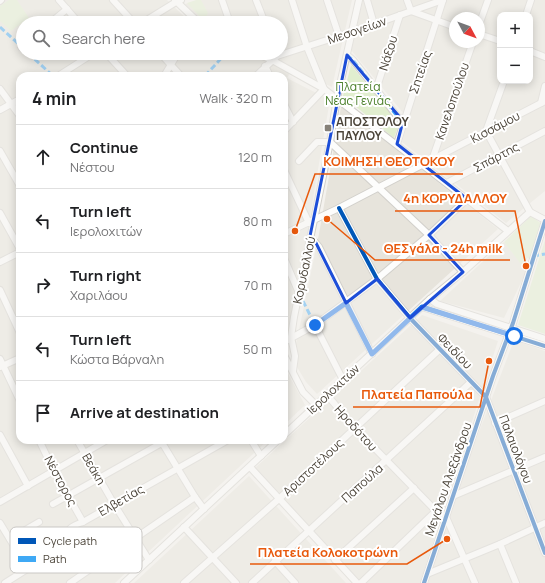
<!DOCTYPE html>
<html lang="en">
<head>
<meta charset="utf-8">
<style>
  :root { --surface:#fff; --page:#f6f6f6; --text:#202124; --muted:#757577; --line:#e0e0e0 }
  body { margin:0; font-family:Manrope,sans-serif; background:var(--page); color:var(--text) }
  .controls { position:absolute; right:12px; top:12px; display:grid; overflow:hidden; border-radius:8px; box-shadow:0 2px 10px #0003 }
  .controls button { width:36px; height:36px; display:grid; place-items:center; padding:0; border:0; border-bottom:1px solid var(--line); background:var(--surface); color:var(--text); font:20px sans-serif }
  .compass { position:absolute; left:449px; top:12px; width:36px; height:36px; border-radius:50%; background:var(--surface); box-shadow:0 2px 10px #0003; rotate:131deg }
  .stop { position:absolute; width:12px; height:12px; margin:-9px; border:3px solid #1a73e8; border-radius:50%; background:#fff }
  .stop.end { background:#1a73e8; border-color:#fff; box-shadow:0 1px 4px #0008 }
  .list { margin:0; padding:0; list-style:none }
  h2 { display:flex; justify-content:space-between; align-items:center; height:52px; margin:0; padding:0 16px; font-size:17px }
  h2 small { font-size:13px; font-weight:400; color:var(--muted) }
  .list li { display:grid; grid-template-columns:26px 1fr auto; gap:12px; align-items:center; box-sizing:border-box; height:64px; padding:0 16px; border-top:1px solid var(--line) }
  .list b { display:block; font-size:15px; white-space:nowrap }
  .list p { margin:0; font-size:13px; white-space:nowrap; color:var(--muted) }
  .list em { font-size:13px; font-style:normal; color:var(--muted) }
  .icon { flex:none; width:22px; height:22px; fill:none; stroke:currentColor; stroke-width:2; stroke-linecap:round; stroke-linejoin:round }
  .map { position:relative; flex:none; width:545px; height:583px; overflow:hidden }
  .search { position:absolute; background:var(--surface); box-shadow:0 2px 10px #0003; left:16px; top:16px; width:272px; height:44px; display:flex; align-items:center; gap:10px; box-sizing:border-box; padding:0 14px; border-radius:22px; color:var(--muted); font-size:15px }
  .panel { position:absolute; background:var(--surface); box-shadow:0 2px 10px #0003; left:16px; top:72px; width:272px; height:372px; border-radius:12px }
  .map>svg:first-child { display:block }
</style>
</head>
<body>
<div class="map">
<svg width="545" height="583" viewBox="0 0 545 583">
  <rect width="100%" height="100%" fill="#f4f2ee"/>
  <g fill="#e7e4dc" fill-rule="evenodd">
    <polygon points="5,0 167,0 191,23 23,23 23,53 250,53 290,73 287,78 330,100 310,216 311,219 284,232 284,76 20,76 20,115 0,87 0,3"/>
    <polygon points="199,0 352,0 332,87 258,53 281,53 281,23 204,23 185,4"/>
    <path d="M363 0H545V191L506 223 402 142 409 120 351 50ZM500 15H530V81H500ZM455 18H479V42H455Z"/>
    <polygon points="0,94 20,122 20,355 0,364"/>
    <polygon points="341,107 498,229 317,394 306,382 297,367 295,349 319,234"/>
    <polygon points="308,227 309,229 284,353 284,238"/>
    <polygon points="504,242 527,270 504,318 440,301"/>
    <polygon points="422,315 498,341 420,583 362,583 255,468"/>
    <polygon points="516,341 545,351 545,583 428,583 459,484 513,343"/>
    <polygon points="20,360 20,440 268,440 115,583 0,583 0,369"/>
    <polygon points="284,366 305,405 284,425"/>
    <polygon points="249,476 346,583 134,583"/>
  </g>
  <g fill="#e1eecf">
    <polygon points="9,0 17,0 29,18 11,31 0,21 0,6"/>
    <polygon points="196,0 201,0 208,13 206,17 202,19 187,3"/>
    <polygon points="351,65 399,124 394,138 343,96"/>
    <polygon points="531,216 542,224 530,259 527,258 523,267 504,242"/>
    <polygon points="545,240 545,334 518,325"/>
  </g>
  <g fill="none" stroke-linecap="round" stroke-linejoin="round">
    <g stroke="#d2d0cb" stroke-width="8">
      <g id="minor">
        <polyline points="59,0 79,23"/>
        <polyline points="113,0 134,23"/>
        <polyline points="175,0 199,23"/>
        <polyline points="222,0 230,23"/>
        <polyline points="256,0 265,23"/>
        <polyline points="327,0 339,36"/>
        <polyline points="367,0 374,24"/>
        <polyline points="407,0 411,11 455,27"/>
        <polyline points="0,1 1,0"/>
        <polyline points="526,15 531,0"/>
        <polyline points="50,23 67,9"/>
        <polyline points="142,23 176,2 181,0"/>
        <polyline points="479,25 488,0"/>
        <polyline points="479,34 500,41"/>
        <polyline points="21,47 23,46"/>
        <polyline points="530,51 545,57"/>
        <polyline points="106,53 127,76"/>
        <polyline points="160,53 181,76"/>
        <polyline points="255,53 272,60 324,89 508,231"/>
        <polyline points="347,55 353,60 397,116 403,121"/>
        <polyline points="265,66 270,76"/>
        <polyline points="58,76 94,53"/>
        <polyline points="164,76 178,53"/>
        <polyline points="256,76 277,56 352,32 443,0"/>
        <polyline points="504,81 486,131 530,212"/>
        <polyline points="0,89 20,116"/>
        <polyline points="376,90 400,15"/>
        <polyline points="541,103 545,86"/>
        <polyline points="284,104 293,122"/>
        <polyline points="0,110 20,99"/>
        <polyline points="284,131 324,89 307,47 292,0"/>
        <polyline points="330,142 429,235 463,272"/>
        <polyline points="397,144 443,0"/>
        <polyline points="0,151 20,186"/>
        <polyline points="432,160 473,42"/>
        <polyline points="299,161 317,142 330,142"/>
        <polyline points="284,170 309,223"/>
        <polyline points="447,183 545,131"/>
        <polyline points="339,208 377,279 410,318 486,397 545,553"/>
        <polyline points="0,213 20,249"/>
        <polyline points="284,234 339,208 545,101"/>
        <polyline points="309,241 314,241 319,247 372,354"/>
        <polyline points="284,258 299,293"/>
        <polyline points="0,262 20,252"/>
        <polyline points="0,290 20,333"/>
        <polyline points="430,299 437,304 545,339"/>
        <polyline points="422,307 545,346"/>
        <polyline points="315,325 343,380"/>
        <polyline points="284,342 315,325 377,279 429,235 467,199"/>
        <polyline points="284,355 303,392 316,405"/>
        <polyline points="0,359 20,401"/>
        <polyline points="0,367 20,358"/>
        <polyline points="293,371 295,356 291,337 294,317 330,142 337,98 359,0"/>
        <polyline points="327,395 355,428 436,511 446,517 475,583"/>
        <polyline points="495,423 545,401"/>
        <polyline points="0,435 28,486"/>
        <polyline points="284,435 430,299 463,272 530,212 545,220"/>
        <polyline points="39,440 54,471 83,522"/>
        <polyline points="77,440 114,504 149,560"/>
        <polyline points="251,440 261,456"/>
        <polyline points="161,441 195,497 204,509"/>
        <polyline points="250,467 357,583"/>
        <polyline points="453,496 545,457"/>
        <polyline points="0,502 107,440"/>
        <polyline points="53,504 167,440"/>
        <polyline points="0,523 28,569"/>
        <polyline points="184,527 236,583"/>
        <polyline points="10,539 39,522"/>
        <polyline points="500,544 516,583"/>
        <polyline points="335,560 414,488"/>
        <polyline points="275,561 295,583"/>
        <polyline points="427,574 500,544 545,523"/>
        <path d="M5 583 59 549C71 536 61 529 83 522L228 440"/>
        <polyline points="70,583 195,497"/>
        <polyline points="124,583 278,440"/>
        <polyline points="184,583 280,498 440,349"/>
        <polyline points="252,583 471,382"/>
        <polyline points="361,583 436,511"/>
        <polyline points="424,583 493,376 513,323 545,221"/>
      </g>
    </g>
    <use href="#minor" stroke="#fdfdfc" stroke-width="6"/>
    <g stroke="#3fa9f5" stroke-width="3" stroke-dasharray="6 3" stroke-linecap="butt">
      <polyline points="0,27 23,48"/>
      <polyline points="28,53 53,76"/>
      <polyline points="347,55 353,60 397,116 403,121"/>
      <polyline points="205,76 226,53"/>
      <polyline points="533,256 545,254"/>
      <polyline points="299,293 315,325"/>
    </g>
    <g stroke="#fff" stroke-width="6">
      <g id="cycleway">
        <polyline points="339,208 377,279 410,318 486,397 545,553"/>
        <polyline points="422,307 545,346"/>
        <polyline points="424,583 493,376 513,323 545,221"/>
      </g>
    </g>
    <use href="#cycleway" stroke="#0057b8" stroke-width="4"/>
  </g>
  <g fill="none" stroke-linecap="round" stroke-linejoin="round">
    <polyline stroke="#1a73e8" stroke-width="5" points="315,325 346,303 372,354 422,307 514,336"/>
  </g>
  <path d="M0 0H545V583H0ZM347 55 403 121 397 144 467 199 429 235 463 272 410 318 377 279 346 303 315 241H309Z" fill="#f4f2ee" fill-opacity=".55" fill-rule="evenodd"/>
  <path fill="none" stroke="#1d4ed8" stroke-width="3" stroke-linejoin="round" d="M347 55 403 121 397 144 467 199 429 235 463 272 410 318 377 279 346 303 315 241H309Z"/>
  <rect fill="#868178" stroke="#fff" stroke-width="1.5" x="324" y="124" width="8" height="8" rx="2"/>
  <g text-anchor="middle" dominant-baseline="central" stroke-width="4" stroke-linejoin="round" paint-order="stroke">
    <g font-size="12" fill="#4b4439" stroke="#fff">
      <text transform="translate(357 30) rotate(-19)">Μεσογείων</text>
      <text transform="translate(388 53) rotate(-73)">Νάξου</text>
      <text transform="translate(420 72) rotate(-71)">Σητείας</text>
      <text transform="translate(452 101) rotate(-71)">Κανελοπούλου</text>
      <text transform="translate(495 127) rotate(-28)">Κισσάμου</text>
      <text transform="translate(496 157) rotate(-28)">Σπάρτης</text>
      <text transform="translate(304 270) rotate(-78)">Κορυδαλλού</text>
      <text transform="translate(455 351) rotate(46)">Φειδίου</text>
      <text transform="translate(333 389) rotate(-43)">Ιερολοχιτών</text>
      <text transform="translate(356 428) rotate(48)">Ηροδότου</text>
      <text transform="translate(516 449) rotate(69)">Παλαιολόγου</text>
      <text transform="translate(313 467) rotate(-43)">Αριστοτέλους</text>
      <text transform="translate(94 469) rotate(60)">Βεάκη</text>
      <text transform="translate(448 479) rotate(-71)">Μεγάλου Αλεξάνδρου</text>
      <text transform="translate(61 481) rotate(62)">Νέστορος</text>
      <text transform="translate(362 483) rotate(-42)">Παπούλα</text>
      <text transform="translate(121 500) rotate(-30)">Ελβετίας</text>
    </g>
    <g font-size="12" fill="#4a7f2a" stroke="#fff">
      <text x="358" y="86">Πλατεία<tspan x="358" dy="14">Νέας Γενιάς</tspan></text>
    </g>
    <g font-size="12" font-weight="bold" fill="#4b4439" stroke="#fff" text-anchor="start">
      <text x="336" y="121">ΑΠΟΣΤΟΛΟΥ<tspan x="336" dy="14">ΠΑΥΛΟΥ</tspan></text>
    </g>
  </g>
  <rect x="10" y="527" width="132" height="46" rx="6" fill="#fff" stroke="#c9c7c4" stroke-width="1"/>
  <rect x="18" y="538" width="18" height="6" fill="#0057b8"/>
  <rect x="18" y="556" width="18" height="6" fill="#3fa9f5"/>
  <g font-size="11" fill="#4b4439">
    <text x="43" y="545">Cycle path</text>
    <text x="43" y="563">Path</text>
  </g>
  <path fill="none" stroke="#e8590c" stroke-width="1.5" d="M295 231L315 174H463M526 266L515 211H395M327 219L375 260H510M489 361L480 407H353M447 539L407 564H250"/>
  <g fill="#e8590c" stroke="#fff" stroke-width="1.5">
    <circle cx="295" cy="231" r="4"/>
    <circle cx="526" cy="266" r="4"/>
    <circle cx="327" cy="219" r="4"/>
    <circle cx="489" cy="361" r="4"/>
    <circle cx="447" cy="539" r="4"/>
  </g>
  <g font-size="13" text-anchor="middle" font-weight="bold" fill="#e8590c" stroke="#fff" stroke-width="4" stroke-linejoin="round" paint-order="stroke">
    <text x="389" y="166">ΚΟΙΜΗΣΗ ΘΕΟΤΟΚΟΥ</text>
    <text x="455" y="203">4η ΚΟΡΥΔΑΛΛΟΥ</text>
    <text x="443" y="253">ΘΕΣγάλα - 24h milk</text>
    <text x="417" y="399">Πλατεία Παπούλα</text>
    <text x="328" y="557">Πλατεία Κολοκοτρώνη</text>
  </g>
</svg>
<div class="controls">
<button>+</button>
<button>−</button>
</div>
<svg class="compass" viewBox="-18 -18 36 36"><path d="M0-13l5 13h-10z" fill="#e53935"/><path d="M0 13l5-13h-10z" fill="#757577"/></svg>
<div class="stop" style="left:514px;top:336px"></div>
<div class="stop end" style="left:315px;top:325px"></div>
<div class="search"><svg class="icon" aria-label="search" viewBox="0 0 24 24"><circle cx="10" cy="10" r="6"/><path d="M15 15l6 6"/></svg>Search here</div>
<section class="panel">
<h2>4 min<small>Walk · 320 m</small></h2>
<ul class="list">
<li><svg class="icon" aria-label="ahead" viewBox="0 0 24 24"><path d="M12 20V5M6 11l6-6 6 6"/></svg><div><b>Continue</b><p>Νέστου</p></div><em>120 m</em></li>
<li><svg class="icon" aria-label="left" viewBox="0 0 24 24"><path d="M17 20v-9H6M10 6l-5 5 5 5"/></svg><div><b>Turn left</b><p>Ιερολοχιτών</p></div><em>80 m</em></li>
<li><svg class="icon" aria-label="right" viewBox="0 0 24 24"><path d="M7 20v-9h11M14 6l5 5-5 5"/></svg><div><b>Turn right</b><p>Χαριλάου</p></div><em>70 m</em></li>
<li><svg class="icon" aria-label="left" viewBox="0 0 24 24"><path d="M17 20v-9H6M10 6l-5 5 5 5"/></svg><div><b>Turn left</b><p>Κώστα Βάρναλη</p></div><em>50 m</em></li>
<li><svg class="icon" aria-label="arrive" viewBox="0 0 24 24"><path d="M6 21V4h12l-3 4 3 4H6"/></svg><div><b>Arrive at destination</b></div></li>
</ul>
</section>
</div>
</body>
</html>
